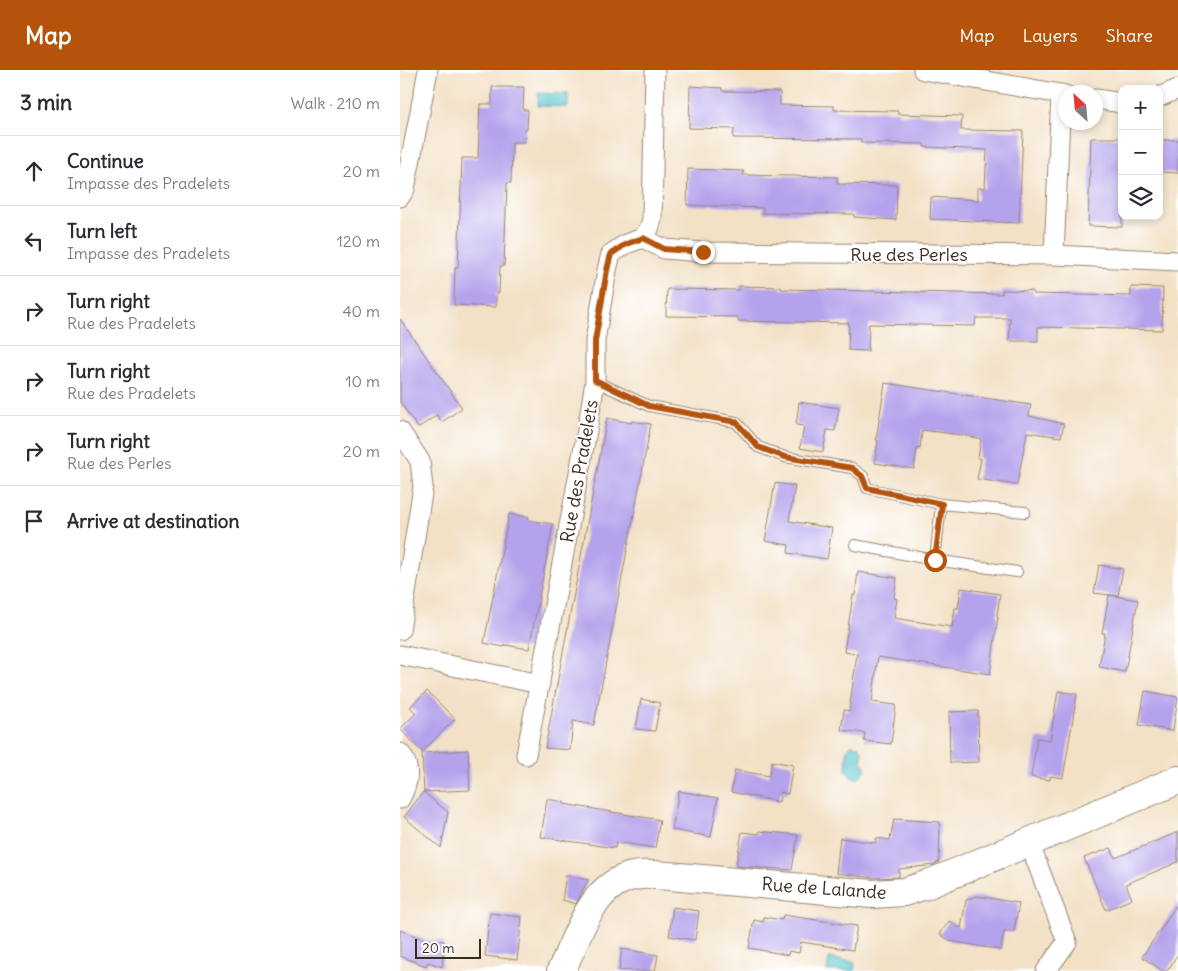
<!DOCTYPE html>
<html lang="en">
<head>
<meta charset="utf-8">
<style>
  :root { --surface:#fff; --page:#f7f7f7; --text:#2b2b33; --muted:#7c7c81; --line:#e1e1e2; --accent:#b45309 }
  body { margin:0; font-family:Delius,sans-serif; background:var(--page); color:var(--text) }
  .controls { position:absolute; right:15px; top:15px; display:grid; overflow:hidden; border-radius:10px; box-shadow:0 2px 8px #0003 }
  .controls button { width:45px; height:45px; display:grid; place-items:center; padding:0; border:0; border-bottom:1px solid var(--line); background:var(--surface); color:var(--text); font:25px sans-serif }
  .compass { position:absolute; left:658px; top:15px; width:45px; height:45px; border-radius:50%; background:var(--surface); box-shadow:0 2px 8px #0003; rotate:334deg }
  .scale { position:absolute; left:15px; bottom:12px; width:66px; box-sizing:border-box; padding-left:5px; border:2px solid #3b2a1e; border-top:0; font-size:14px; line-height:18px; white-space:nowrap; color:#3b2a1e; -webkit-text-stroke:4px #fff; paint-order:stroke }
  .stop { position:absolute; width:15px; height:15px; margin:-11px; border:4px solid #b45309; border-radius:50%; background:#fff }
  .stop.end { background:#b45309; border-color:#fff; box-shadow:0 1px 5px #0008 }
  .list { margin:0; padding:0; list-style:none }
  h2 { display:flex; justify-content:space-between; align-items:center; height:65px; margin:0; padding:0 20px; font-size:21px }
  h2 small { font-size:16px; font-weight:400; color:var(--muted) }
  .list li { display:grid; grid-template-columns:32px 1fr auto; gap:15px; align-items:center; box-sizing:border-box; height:70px; padding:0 20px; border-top:1px solid var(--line) }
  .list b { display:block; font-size:19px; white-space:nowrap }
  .list p { margin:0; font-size:16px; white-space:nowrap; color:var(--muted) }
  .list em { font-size:16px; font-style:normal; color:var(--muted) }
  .icon { flex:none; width:28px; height:28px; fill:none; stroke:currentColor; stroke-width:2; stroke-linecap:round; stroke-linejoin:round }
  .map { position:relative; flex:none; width:778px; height:901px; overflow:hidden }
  header { display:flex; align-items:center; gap:30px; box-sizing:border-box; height:70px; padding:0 25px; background:var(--accent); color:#fff }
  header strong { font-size:24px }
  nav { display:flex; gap:28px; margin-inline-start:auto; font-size:18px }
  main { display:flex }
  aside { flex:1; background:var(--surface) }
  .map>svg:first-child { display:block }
</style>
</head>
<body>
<header>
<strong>Map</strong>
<nav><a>Map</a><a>Layers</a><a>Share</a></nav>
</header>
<main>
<aside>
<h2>3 min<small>Walk · 210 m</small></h2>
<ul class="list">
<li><svg class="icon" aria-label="ahead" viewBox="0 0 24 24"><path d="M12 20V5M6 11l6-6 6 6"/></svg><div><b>Continue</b><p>Impasse des Pradelets</p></div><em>20 m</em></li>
<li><svg class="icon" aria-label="left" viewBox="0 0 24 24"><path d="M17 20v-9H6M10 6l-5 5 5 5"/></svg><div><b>Turn left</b><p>Impasse des Pradelets</p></div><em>120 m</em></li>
<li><svg class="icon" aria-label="right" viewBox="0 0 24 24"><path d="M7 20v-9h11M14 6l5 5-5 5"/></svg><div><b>Turn right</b><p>Rue des Pradelets</p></div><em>40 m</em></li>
<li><svg class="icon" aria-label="right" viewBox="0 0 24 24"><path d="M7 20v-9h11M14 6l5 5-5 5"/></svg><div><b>Turn right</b><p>Rue des Pradelets</p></div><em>10 m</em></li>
<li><svg class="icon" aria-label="right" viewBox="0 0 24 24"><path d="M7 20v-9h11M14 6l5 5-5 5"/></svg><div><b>Turn right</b><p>Rue des Perles</p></div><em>20 m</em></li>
<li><svg class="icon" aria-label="arrive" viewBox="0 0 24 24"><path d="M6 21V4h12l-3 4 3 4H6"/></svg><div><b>Arrive at destination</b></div></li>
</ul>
</aside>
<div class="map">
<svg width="778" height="901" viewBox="0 0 778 901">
  <rect width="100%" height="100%" fill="#fff"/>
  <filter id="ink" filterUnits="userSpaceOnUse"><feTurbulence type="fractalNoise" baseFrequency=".02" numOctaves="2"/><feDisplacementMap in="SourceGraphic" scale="10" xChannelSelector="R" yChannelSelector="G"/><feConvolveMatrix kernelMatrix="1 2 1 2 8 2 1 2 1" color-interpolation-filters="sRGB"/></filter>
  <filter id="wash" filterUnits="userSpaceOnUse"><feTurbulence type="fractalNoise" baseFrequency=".0096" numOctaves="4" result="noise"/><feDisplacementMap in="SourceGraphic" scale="20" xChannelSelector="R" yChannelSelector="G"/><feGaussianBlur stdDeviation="1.12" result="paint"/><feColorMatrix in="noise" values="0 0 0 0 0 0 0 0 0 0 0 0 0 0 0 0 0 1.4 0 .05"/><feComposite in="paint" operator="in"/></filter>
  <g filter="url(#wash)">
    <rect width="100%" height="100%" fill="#f3e1c6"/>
    <g fill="#59c6cd" stroke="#4a7876">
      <polygon points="138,23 168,24 168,37 138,36"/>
      <polygon points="451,675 459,676 462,681 462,691 465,696 465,701 459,708 451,708 446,700 447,680"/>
      <polygon points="429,888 455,892 454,901 427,901"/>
    </g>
    <g id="blocks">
      <g fill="#b4a2ec">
        <polygon points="290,16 322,18 322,21 380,22 380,35 434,36 434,40 498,41 498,44 562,46 561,60 623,61 619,153 530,149 531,127 578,130 578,118 585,118 587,80 524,77 524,74 461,73 461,69 333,68 334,59 289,58"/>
        <polygon points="92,17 124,17 123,40 128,40 127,59 125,59 124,72 112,72 111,113 107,113 104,196 100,196 99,223 96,223 96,237 54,235 55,198 58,198 62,88 78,88 80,34 92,34"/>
        <polygon points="691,68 722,68 722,157 688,156"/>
        <polygon points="759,70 778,70 778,103 759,102"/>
        <polygon points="288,99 344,101 343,105 437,107 437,114 497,115 496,150 454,147 454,144 363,143 363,138 287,135"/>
        <polygon points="339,216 381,217 381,219 602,224 602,220 633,221 633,224 731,226 731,217 763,218 762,260 638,257 638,271 609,271 610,248 576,248 575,256 469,254 468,281 448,280 449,253 338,251 338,247 266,246 267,219 339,220"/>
        <polygon points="0,249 62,338 42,352 37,345 18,358 0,332"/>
        <polygon points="485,313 631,335 629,346 664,354 661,367 627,362 617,415 577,409 581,389 578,388 581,369 562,365 522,360 520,379 517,378 514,399 475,393 478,370 476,370"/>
        <polygon points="399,332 439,338 435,361 427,360 423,382 400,378 404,356 396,355"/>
        <polygon points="207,348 231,353 232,351 251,354 194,655 173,651 170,680 145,678"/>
        <polygon points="375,413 395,416 389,451 432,458 427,489 388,483 389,475 365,471"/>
        <polygon points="109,444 129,447 128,450 153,454 129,579 105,575 104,577 84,573"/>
        <polygon points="699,495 723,499 718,526 694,523"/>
        <polygon points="458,502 497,508 494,528 497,529 494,548 513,551 552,557 555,538 558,538 561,518 600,524 597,546 598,547 590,604 478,587 472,632 496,635 491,674 464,671 465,663 441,660 444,640 449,641 457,584 444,582 453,525 455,525"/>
        <polygon points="709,525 738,530 725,602 699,597 705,563 702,563"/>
        <polygon points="27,621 55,649 22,682 0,659 16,643 10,637"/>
        <polygon points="658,621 677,624 663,708 650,706 650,710 631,707 637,668 650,670"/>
        <polygon points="745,621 778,627 773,661 739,655"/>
        <polygon points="241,629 260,633 255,661 236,659"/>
        <polygon points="578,641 579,692 550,693 549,642"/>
        <polygon points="68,680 70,720 24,722 22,683"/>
        <polygon points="372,691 393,695 388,724 381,722 379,732 331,722 335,700 369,706"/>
        <polygon points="279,721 318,728 311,767 272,760"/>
        <polygon points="23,722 48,742 41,778 4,747"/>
        <polygon points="147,729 164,732 164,734 260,750 255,778 216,772 215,778 141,767"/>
        <polygon points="494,749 540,752 539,792 534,795 499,799 499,807 474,808 436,803 440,768 476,773 476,768 490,770"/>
        <polygon points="359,761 398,765 392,800 336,796 342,762 359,764"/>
        <polygon points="778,762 778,792 726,814 732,829 706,840 684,788 711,778 715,788"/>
        <polygon points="166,805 188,810 176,834 162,830"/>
        <polygon points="577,826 619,833 614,862 604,862 601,880 550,871 540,864 549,851 561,858 566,830"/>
        <polygon points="778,833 778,884 767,901 763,901 742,887"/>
        <polygon points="273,837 299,841 295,870 269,866"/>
        <polygon points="90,843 122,847 117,890 85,886"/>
        <polygon points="383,845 457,856 453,880 401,872 399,883 389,881 388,885 349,878 354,850 363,852 364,847 382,850"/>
        <polygon points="0,860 26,870 44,871 42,897 28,892 26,896 0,886"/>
        <polygon points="222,879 258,885 255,901 219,901"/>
      </g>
    </g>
  </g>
  <g filter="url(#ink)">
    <use href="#blocks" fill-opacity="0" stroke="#978672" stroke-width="1"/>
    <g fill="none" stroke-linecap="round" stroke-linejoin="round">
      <g stroke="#978672" stroke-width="12">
        <g id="lane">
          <polyline points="195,311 249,336 336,352 358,377 385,387 452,398 463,406 467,418 541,434 535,490 617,502"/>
          <polyline points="541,434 625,442"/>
          <polyline points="455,475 535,490"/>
        </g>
      </g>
      <g stroke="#978672" stroke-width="21">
        <g id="street">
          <polyline points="523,0 666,25"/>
          <polyline points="759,27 778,19"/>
          <polyline points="696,29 722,33"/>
          <polyline points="0,127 5,119 28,0"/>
          <polyline points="243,168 264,179 303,182 654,185 778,191"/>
          <polyline points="654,185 661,24"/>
          <polyline points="0,361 20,391 23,417 0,560"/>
          <polyline points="0,585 140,614"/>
          <path d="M0 683C12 697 8 715 0 729"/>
          <polyline points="126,685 188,355 195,311 195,271 207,200 211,184 226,174 243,168 249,159 252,149 255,0"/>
          <polyline points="629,772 667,872 646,901"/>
        </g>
      </g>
      <g stroke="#978672" stroke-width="30">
        <path id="secondary" d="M161 901C176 870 190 820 226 808 240 803 255 805 269 806L472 824 504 822 526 815 778 710"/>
      </g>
      <use href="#lane" stroke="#fff" stroke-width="10"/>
      <use href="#street" stroke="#fff" stroke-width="19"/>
      <use href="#secondary" stroke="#fff" stroke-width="28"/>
    </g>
  </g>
  <g fill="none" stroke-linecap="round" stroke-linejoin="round" filter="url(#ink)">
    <polyline stroke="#b45309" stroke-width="6" points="303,182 264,179 243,168 226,174 211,184 207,200 195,271 195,310 249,336 336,352 358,377 385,387 452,398 462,406 467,418 542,434 535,490"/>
  </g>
  <g text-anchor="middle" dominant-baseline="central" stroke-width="4" stroke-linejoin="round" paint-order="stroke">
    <g font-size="18" fill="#3b2a1e" stroke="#fff">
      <text x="509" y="184">Rue des Perles</text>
      <text transform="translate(179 401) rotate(-80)">Rue des Pradelets</text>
      <text transform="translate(424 818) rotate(4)">Rue de Lalande</text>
    </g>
  </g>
</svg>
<div class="controls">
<button>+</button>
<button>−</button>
<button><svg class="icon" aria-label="layers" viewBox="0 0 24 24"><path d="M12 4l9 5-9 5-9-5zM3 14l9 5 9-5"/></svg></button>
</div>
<svg class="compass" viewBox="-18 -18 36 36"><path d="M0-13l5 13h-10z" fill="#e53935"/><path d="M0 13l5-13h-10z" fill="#7c7c81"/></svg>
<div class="scale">20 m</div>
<div class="stop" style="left:535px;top:490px"></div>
<div class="stop end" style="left:303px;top:182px"></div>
</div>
</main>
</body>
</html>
